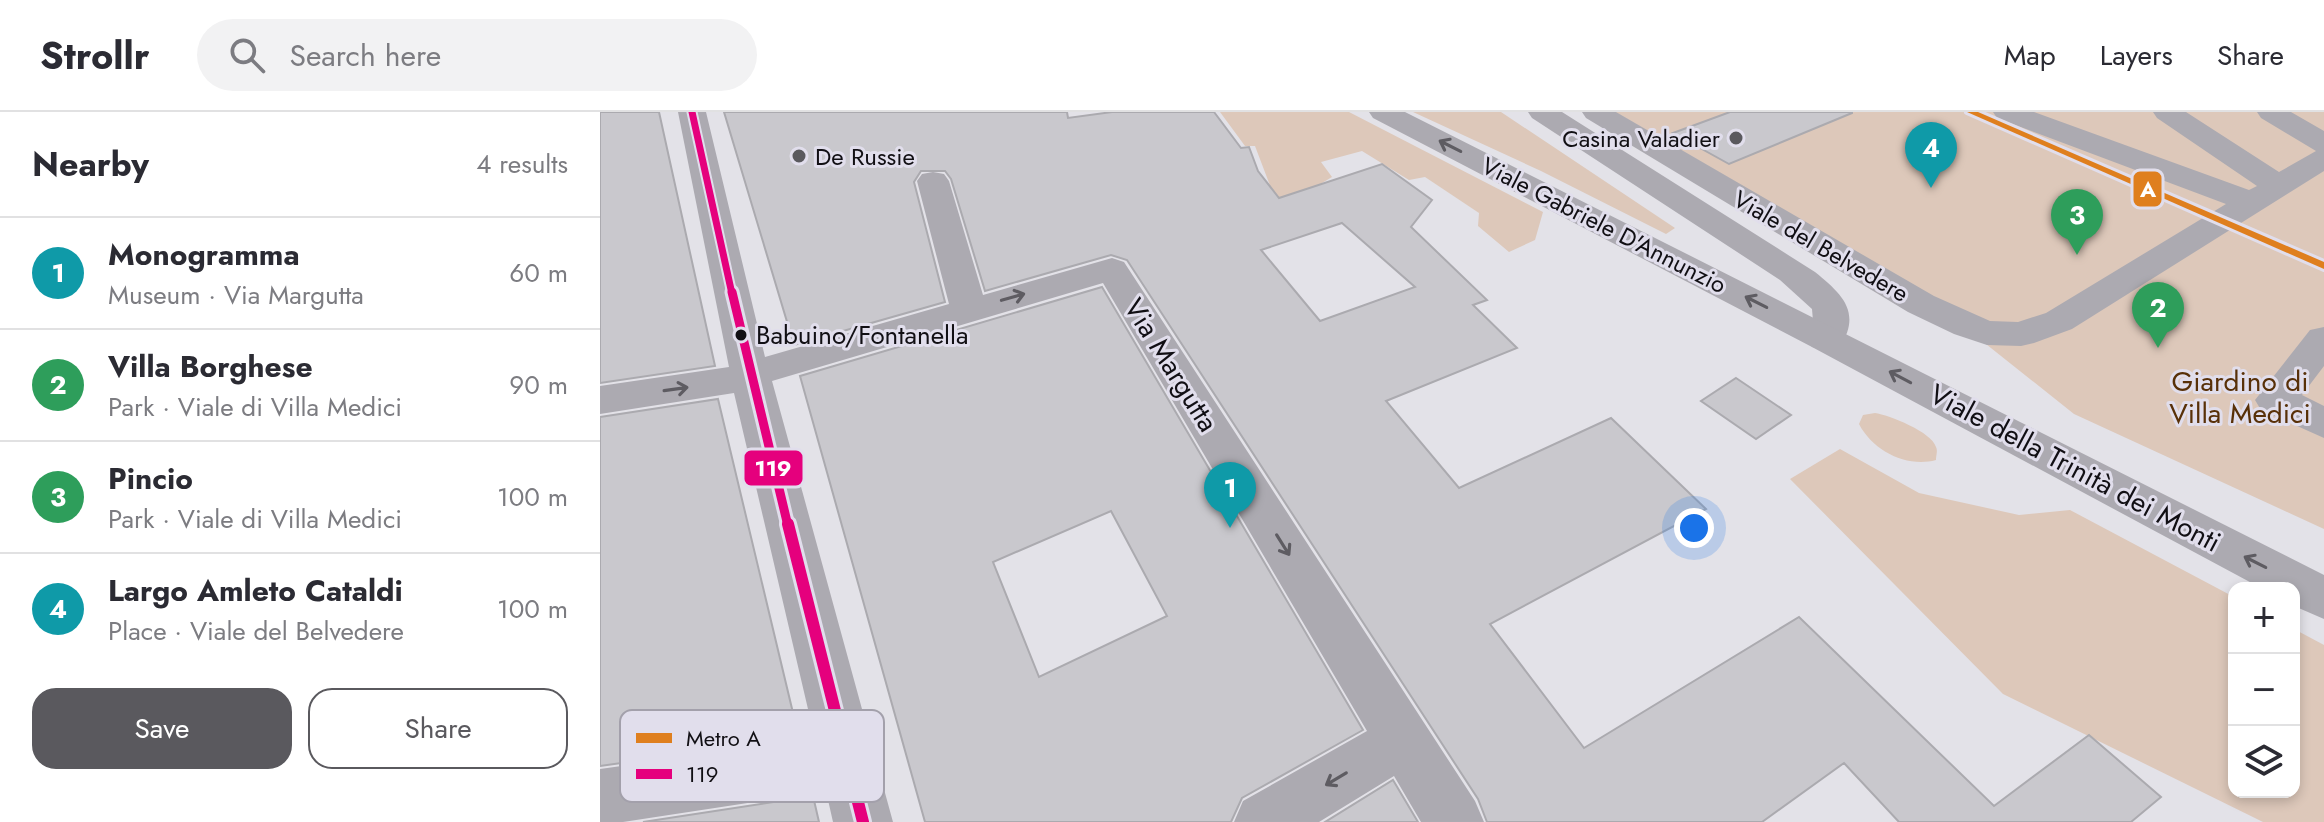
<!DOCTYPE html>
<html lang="en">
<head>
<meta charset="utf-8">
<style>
  :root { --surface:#fff; --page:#f2f2f3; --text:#2b2b33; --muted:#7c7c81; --line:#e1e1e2; --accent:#5a595e }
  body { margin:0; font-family:Jost,sans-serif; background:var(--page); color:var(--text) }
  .controls { position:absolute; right:24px; bottom:24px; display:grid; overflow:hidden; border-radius:16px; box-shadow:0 4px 12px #0003 }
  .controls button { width:72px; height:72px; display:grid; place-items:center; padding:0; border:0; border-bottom:2px solid var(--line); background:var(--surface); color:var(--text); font:40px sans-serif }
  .you { position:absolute; left:1094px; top:416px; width:28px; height:28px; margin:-20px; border:6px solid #fff; border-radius:50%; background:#1a73e8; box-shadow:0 0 0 12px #1a73e833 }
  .badge { display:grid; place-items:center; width:52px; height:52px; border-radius:50%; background:var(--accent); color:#fff; font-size:26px; font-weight:700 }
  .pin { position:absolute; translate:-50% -66px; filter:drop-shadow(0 2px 4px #0008) }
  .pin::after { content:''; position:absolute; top:42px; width:28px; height:24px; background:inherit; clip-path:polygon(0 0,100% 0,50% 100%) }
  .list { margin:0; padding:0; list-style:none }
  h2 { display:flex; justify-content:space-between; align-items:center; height:104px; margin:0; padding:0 32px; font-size:34px }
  h2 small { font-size:26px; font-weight:400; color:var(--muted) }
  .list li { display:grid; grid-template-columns:52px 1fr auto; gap:24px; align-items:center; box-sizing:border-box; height:112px; padding:0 32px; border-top:2px solid var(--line) }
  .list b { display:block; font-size:30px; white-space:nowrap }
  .list p { margin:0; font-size:26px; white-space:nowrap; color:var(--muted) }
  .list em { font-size:26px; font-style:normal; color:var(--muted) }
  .actions { display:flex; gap:16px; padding:24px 32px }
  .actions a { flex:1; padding:18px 0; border:2px solid var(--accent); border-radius:24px; text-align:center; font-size:28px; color:var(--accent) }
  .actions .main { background:var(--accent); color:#fff }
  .icon { flex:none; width:44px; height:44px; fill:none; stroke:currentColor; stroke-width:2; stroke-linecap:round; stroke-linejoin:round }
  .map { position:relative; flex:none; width:1724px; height:710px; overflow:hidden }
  header { display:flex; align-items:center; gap:48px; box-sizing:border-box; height:112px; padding:0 40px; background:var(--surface); border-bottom:2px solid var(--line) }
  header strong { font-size:38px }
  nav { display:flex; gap:44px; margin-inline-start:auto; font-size:28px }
  .search { width:560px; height:72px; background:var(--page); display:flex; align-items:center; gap:20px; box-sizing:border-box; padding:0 28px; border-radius:44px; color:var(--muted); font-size:30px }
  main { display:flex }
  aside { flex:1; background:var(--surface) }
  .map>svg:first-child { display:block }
</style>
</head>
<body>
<header>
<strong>Strollr</strong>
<div class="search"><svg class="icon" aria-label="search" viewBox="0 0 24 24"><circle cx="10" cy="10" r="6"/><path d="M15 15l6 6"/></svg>Search here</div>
<nav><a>Map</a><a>Layers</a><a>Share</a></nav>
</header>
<main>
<aside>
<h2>Nearby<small>4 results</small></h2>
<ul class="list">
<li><span class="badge" style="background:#0f9aa8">1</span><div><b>Monogramma</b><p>Museum · Via Margutta</p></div><em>60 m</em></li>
<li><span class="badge" style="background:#2e9e5b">2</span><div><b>Villa Borghese</b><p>Park · Viale di Villa Medici</p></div><em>90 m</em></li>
<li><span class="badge" style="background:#2e9e5b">3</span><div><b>Pincio</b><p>Park · Viale di Villa Medici</p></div><em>100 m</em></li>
<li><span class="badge" style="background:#0f9aa8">4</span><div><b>Largo Amleto Cataldi</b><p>Place · Viale del Belvedere</p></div><em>100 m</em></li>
</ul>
<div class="actions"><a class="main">Save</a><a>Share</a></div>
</aside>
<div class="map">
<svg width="1724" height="710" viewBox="0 0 1724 710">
  <rect width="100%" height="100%" fill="#e3e2e8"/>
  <g fill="#ddc8ba">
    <polygon points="620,0 749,0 943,100 935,128 909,140 878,114 879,101 825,65 809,68 762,39 721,50 732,65 679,97 655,34 645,34"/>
    <polygon points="813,0 901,0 1075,116 1066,122 941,59"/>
    <polygon points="1015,0 1724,0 1724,417 1474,302 1308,170"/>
    <path d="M1275 301C1289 303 1332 320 1336 335 1338 339 1336 343 1336 348 1307 356 1273 339 1259 312L1263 303Z"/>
    <polygon points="1240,337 1319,381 1419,403 1470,398 1634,485 1634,680 1694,680 1694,517 1724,533 1724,710 1663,710 1403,582 1190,367"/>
  </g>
  <g fill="#c9c8cd" stroke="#abaaaf" stroke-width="2" fill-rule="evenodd">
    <polygon points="0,0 59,0 115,254 0,271"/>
    <path d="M124 0H467L468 6 512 0H614L641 36 649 35 658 59 679 86 782 52 832 88 811 115 887 188 873 193 917 236 786 289 859 376 1011 306 1106 397 890 512 984 636 1199 505 1394 694 1489 623 1561 685 1531 710H1299L1244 651 1162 710H887L878 687 527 148 511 143 385 179 351 67 345 59H321L314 70 345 190 194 233ZM742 111 815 175 720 209 661 138Z"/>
    <polygon points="1130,0 1252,0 1252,1 1129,52 1073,21"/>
    <path d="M502 175 763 618 642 686 631 710H325L200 264ZM511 399 567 504 439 565 393 450Z"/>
    <polygon points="1136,266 1191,303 1156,327 1101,289"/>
    <polygon points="118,287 199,626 0,654 0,305"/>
    <polygon points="793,668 818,710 725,710"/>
    <polygon points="213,684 219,710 43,710"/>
  </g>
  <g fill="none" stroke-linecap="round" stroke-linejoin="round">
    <g fill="#acaab1" fill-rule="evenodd">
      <polygon points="78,0 106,0 165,245 349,192 317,69 322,62 333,60 344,62 349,69 383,183 512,146 524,150 875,689 884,710 821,710 794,664 719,710 634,710 643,689 767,619 503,171 172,269 293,710 233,710 226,679 23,710 0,710 0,657 215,627 134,281 0,302 0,274 129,255"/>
      <path d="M928 0H962L1215 160C1242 182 1262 200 1240 235L1226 238 1212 235 1207 226 1213 209 1212 197 1180 168 932 6Z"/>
      <polygon points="982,0 1016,0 1334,184 1390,209 1418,210 1446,201 1626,92 1397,6 1393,0 1434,0 1649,78 1657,74 1557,6 1553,0 1586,0 1679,60 1716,39 1661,6 1657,0 1691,0 1724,19 1724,59 1472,217 1434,231 1421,234 1387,233 1354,222 1308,200 986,6"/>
      <polygon points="1724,215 1724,254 1702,283 1724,294 1724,326 1661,298 1655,288 1710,218"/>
    </g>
    <polygon fill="#acaab1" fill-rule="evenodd" points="769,0 805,0 1724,463 1724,507 1694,494 1694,476 1661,476 1212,235 773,6"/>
    <g stroke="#e1deec" stroke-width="11">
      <polyline id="bus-1-far2" points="92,0 132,182"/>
    </g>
    <g stroke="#e1deec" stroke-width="15">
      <polyline id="bus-1-far1" points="132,180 188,414"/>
    </g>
    <g stroke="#e1deec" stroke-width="18">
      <polyline id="bus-1" points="188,412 263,710"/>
    </g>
    <use href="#bus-1-far2" stroke="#e5007d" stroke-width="7"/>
    <use href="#bus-1-far1" stroke="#e5007d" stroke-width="9"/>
    <use href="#bus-1" stroke="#e5007d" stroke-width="12"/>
    <g stroke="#e1deec" stroke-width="6">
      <polygon id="metro-1" points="1367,0 1378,0 1724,150 1724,157"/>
    </g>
    <use href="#metro-1" fill="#df7f1e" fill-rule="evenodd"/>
  </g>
  <defs><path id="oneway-shaft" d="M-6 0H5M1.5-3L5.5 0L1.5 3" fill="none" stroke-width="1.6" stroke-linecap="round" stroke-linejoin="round" transform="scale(2)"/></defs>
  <g stroke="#5e5c62">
    <use href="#oneway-shaft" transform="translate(850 34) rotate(-153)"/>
    <use href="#oneway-shaft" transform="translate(413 185) rotate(-16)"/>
    <use href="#oneway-shaft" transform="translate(1156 190) rotate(-153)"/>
    <use href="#oneway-shaft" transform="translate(1300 265) rotate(-152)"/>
    <use href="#oneway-shaft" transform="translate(76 277) rotate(-8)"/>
    <use href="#oneway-shaft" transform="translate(683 433) rotate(58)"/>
    <use href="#oneway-shaft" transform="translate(1655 450) rotate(-153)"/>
    <use href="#oneway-shaft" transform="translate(736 667) rotate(149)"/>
  </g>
  <g fill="#5a595e" stroke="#e1deec" stroke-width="3">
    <circle cx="1136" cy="26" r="8"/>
    <circle cx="199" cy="44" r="8"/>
  </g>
  <circle fill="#110f14" stroke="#e1deec" stroke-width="3" cx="141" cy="223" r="7"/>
  <g text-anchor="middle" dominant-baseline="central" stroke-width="6" stroke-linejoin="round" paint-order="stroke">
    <g font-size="24" fill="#110f14" stroke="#e1deec" text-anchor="end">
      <text x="1120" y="26">Casina Valadier</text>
      <text x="215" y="44" text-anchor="start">De Russie</text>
    </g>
    <g font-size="24" fill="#110f14" stroke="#e1deec">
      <text transform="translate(1004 113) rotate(27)">Viale Gabriele D'Annunzio</text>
      <text transform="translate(1221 134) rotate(30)">Viale del Belvedere</text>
    </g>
    <g font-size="26" fill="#110f14" stroke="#e1deec" text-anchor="start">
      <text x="156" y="223">Babuino/Fontanella</text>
    </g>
    <g font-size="28" fill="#110f14" stroke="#e1deec">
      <text transform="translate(571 253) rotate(58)">Via Margutta</text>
      <text transform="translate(1475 356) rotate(28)">Viale della Trinità dei Monti</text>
    </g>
    <g font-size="28" fill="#583008" stroke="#e1deec">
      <text x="1640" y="269">Giardino di<tspan x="1640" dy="32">Villa Medici</tspan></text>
    </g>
  </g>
  <rect x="20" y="598" width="264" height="92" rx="12" fill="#e1deec" stroke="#a3a0ab" stroke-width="2"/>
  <rect x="36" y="621" width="36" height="10" fill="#df7f1e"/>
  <rect x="36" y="657" width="36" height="10" fill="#e5007d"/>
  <g font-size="22" fill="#110f14">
    <text x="86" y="634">Metro A</text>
    <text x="86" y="670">119</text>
  </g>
  <g stroke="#e1deec" stroke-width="3">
    <rect x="1532" y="58" width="31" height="38" rx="8" fill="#df7f1e"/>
    <rect x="143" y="337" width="61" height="38" rx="8" fill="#e5007d"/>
  </g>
  <g font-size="22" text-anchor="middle" font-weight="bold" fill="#fff">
    <text x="1548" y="85">A</text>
    <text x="173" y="364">119</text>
  </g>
</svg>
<div class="controls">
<button>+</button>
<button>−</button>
<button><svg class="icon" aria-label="layers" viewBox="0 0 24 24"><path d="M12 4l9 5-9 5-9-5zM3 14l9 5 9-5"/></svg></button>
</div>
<div class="you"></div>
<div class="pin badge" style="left:630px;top:416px;background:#0f9aa8">1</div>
<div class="pin badge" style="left:1558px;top:236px;background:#2e9e5b">2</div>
<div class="pin badge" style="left:1477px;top:143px;background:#2e9e5b">3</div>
<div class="pin badge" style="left:1331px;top:76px;background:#0f9aa8">4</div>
</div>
</main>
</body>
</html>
